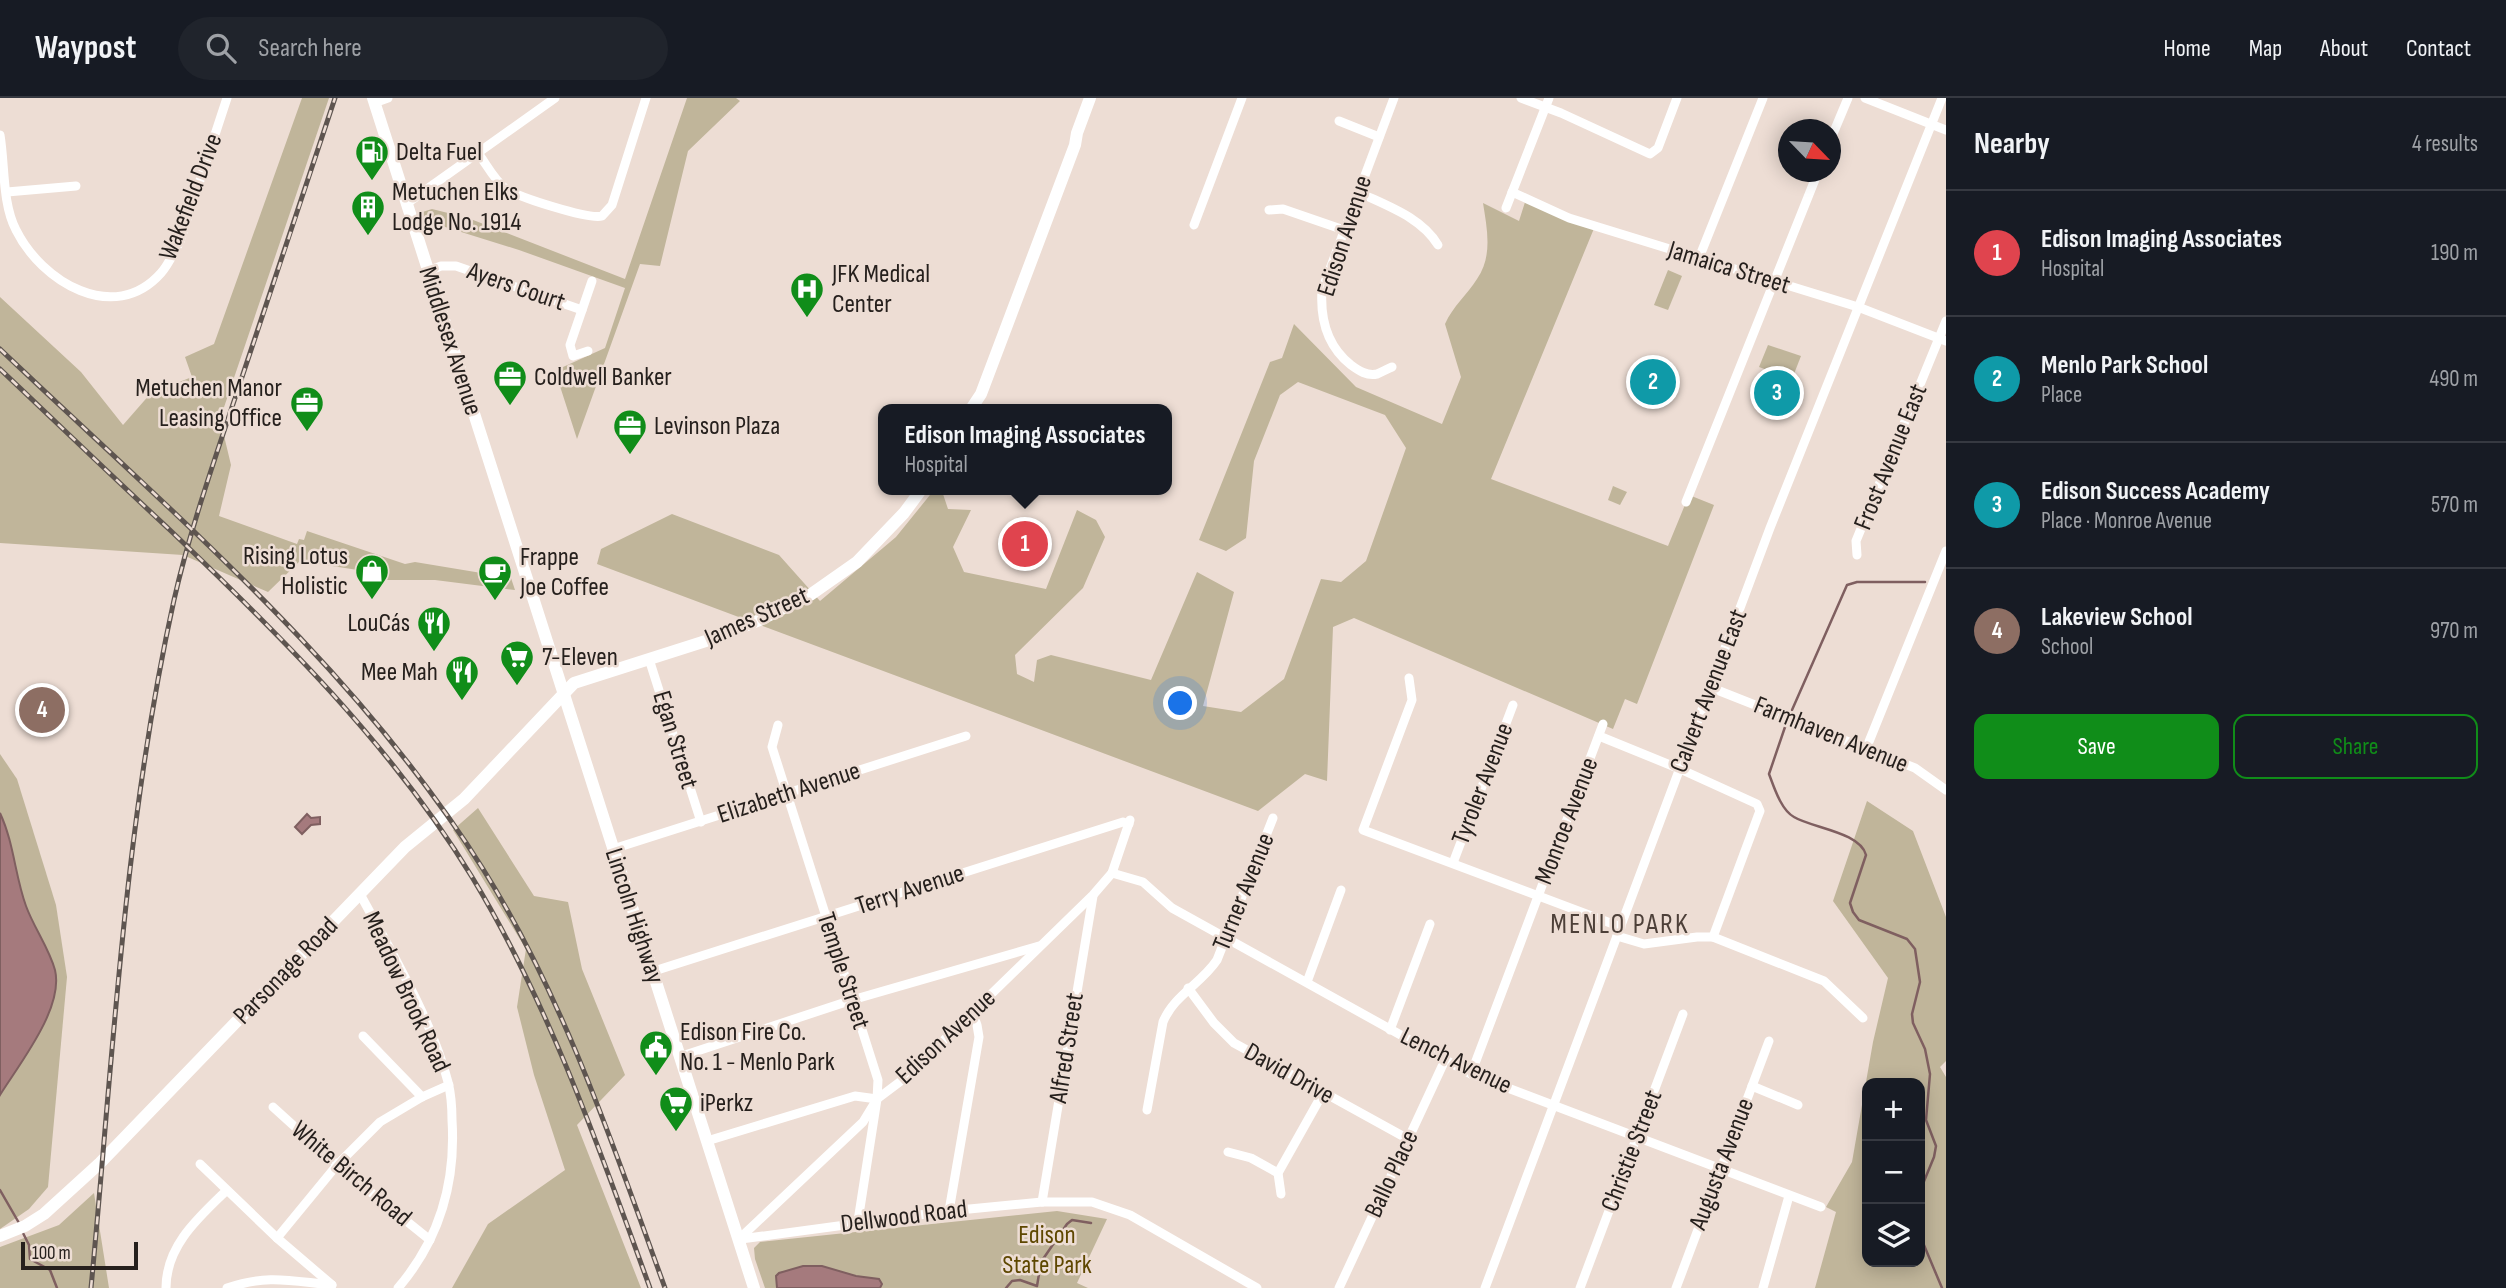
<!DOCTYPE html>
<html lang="en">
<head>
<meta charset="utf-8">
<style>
  :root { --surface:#171b24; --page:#20242c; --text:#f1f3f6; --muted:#9ea1a6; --line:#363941; --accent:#108d19 }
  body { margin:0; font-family:"Sofia Sans Condensed",sans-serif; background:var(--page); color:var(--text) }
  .controls { position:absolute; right:21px; bottom:21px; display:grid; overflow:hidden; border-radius:14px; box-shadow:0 4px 18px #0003 }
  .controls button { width:63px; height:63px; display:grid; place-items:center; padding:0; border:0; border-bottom:2px solid var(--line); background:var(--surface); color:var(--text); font:35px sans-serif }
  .compass { position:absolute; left:1778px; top:21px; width:63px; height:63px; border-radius:50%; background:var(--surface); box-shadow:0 4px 18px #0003; rotate:115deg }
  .scale { position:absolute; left:21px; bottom:18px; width:117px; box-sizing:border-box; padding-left:7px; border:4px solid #26201d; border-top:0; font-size:19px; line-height:24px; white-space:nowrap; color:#26201d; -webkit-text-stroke:5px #edddd4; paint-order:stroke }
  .you { position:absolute; left:1181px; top:606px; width:24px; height:24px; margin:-18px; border:5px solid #fff; border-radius:50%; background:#1a73e8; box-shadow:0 0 0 10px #1a73e833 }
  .badge { display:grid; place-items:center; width:46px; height:46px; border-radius:50%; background:var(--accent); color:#fff; font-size:23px; font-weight:700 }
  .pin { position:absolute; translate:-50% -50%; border:4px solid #fff; box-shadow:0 2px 7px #0006 }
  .popup { position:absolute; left:878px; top:306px; width:294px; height:91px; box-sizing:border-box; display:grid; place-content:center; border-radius:14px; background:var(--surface); filter:drop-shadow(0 2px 5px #0005); font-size:23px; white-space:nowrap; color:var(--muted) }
  .popup b { font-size:26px; color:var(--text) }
  .popup::after { content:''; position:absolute; left:50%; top:100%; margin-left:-14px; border:14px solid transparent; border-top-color:var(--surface) }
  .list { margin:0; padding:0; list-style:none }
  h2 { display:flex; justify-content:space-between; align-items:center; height:91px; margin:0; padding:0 28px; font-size:30px }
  h2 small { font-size:23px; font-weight:400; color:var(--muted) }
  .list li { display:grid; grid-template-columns:46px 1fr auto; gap:21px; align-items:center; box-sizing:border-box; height:126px; padding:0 28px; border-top:2px solid var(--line) }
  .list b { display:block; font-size:26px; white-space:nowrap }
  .list p { margin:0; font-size:23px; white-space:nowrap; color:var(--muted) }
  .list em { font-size:23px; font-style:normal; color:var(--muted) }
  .actions { display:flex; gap:14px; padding:21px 28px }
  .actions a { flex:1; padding:16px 0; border:2px solid var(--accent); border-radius:14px; text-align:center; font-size:24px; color:var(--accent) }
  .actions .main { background:var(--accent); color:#fff }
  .icon { flex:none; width:38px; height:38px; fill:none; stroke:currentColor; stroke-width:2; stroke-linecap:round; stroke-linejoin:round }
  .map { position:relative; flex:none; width:1946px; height:1190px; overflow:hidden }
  header { display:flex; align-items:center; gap:42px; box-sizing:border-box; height:98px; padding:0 35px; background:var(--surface); border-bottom:2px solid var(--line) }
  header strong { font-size:33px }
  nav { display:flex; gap:38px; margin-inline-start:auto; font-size:24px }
  .search { width:490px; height:63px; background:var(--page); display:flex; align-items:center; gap:18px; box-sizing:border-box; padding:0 24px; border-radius:38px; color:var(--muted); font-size:26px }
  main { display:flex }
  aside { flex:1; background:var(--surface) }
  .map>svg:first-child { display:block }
</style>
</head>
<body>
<header>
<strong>Waypost</strong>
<div class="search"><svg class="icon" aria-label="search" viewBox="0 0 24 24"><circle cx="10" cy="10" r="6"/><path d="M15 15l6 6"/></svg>Search here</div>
<nav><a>Home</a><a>Map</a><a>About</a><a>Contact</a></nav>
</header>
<main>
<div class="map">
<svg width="1946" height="1190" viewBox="0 0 1946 1190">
  <rect width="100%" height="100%" fill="#edddd4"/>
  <g fill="#c0b59a" fill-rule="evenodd">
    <polygon points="302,0 329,0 220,321 231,367 219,418 297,446 299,441 304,442 307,433 405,466 415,464 511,480 515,492 435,482 379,482 377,475 300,463 268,494 183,457 0,445 0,199 81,274 123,327 151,295 192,279 185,259 214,246"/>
    <polygon points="687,0 736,0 740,3 688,53 660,168 640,166 577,341 558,282 563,269 605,250 625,190 519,152 410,118 432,111 468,120 625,181"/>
    <path d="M1526 101 1595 128 1491 381 1668 448 1689 397 1714 407 1637 606 1625 601 1613 631 1354 520 1333 529 1327 683 1305 676 1258 713 597 466 601 451 672 416 779 457 820 503 896 439 934 392H947L943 396 948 411 971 412 953 449 964 474 1046 491 1077 412 1096 422 1105 439 1083 490 1015 557 1017 576 1034 584 1037 562 1051 557 1151 582 1197 474 1234 494 1203 608 1241 614 1284 581 1321 481 1341 484 1366 463 1406 350 1385 317 1298 284 1280 297 1254 363 1246 440 1226 453 1199 442 1270 264 1282 260 1294 226 1356 289 1442 326 1461 279 1445 226C1453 208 1467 197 1477 181 1493 158 1487 131 1483 105L1519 123Z"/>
    <polygon points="1668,172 1682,178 1668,212 1654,207"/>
    <polygon points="1768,247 1801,258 1792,281 1759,269"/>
    <polygon points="1613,388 1627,394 1620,407 1608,402"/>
    <polygon points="0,656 17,681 56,807 67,879 48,1089 29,1111 0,1131"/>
    <path d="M1867 703 1913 733 1946 819V963L1940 969 1946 979V1190H1815L1836 1114 1826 1109 1852 1064 1873 944 1888 880 1833 803ZM1867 985H1920V1164H1867Z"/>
    <polygon points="478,710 534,798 568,804 582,871 625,977 577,1027 641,1190 452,1190 488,1126 565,1072 534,977 517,909 526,851 453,732"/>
    <polygon points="94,1095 109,1190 0,1190 0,1149 59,1127"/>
    <polygon points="1057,1113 1107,1121 1077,1185 1088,1190 765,1190 755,1161 754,1150 760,1144"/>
  </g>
  <g fill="#a57a7d" stroke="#7f5f60" stroke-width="2">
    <path d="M0 715C14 745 15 778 26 808 34 830 49 850 55 872 64 910 20 965 0 997Z"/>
    <polygon points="307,716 311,720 320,719 320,726 311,727 302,736 295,729"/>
    <polygon points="803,1168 822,1168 856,1178 879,1181 882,1186 880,1190 777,1190 776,1178 779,1175"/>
  </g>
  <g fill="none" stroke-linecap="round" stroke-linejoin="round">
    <g stroke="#7f5f60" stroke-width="2.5">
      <polyline points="1792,612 1847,487 1857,484 1925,484"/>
      <path d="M1785 629 1769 676C1774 689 1781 712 1794 719 1812 730 1860 734 1866 757L1850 805 1853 814 1859 822 1907 841 1915 851 1920 884 1912 916 1913 925 1925 951 1930 976 1926 1022 1936 1048 1934 1059 1920 1093"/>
      <polyline points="0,1092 19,1125"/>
      <polyline points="1920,1125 1921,1140 1942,1190"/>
      <polyline points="23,1135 29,1147 30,1161 50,1172 57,1190"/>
      <polyline points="1006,1190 1012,1183 1020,1182 1037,1188 1041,1164 1067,1126 1072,1122 1091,1125"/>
    </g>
    <g stroke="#fff" stroke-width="9">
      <polyline points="1521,0 1561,15 1650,56 1658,50 1677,0"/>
      <polyline points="1865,0 1946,32"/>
      <polyline points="374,5 388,0"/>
      <polyline points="1339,23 1379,39"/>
      <path d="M0 37C5 67 2 105 16 132 41 183 114 228 161 175 169 166 174 154 180 143L227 0"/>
      <polyline points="1830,43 1848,0"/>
      <path d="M478 55C487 67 494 82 506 91 519 99 589 122 602 118L612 107 646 0"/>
      <polyline points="7,94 76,88"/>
      <path d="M1358 94C1387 108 1421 119 1438 147"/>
      <polyline points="1512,94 1569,120 1858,209 1946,243"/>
      <polyline points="406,106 555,0"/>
      <polyline points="1506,110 1549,0"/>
      <polyline points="1269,112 1283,111 1344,132"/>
      <polyline points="1194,127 1242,0"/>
      <polyline points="1699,160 1763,0"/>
      <polyline points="428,173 441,168 456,168 582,212"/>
      <polyline points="588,253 573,258 570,247 592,183"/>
      <path d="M1392 269C1387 271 1382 274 1377 276 1367 278 1359 273 1351 267 1327 248 1320 222 1322 192L1394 0"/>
      <polyline points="1686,404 1818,74"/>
      <polyline points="1857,457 1856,443 1946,223"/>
      <polyline points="649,561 701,724"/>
      <polyline points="1409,580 1412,602 1363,732 1621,829"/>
      <polyline points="1712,590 1915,670 1946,692"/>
      <polyline points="778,627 772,649 878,982 877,1001 858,1123"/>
      <polyline points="1599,638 1680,671 1757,706 1760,713 1758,718 1713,839"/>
      <polyline points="1866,651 1946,453"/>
      <polyline points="613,751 966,638"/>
      <polyline points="1453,765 1513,607"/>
      <polyline points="1112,775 1143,784 1172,810 1471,976 1821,1109"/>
      <path d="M360 796C391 853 432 922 448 984 451 996 452 1009 452 1022 456 1085 440 1141 398 1190"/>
      <polyline points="1617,838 1644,846 1697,839 1713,839 1824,883 1863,920"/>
      <polyline points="651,874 1123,724 1129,726"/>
      <polyline points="1307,884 1341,792"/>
      <polyline points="1188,890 1214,925 1234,945 1408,1041"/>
      <polyline points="1390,932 1430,826"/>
      <polyline points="363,938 422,999"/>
      <polyline points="679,959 852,902 1039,848"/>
      <polyline points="1471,976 1603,626"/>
      <polyline points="1752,988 1798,1007"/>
      <polyline points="273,1009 337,1067 430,1142"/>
      <path d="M1147 1012 1163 924C1174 897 1201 886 1217 862L1273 720"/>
      <polyline points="707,1043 855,998 877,1001"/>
      <polyline points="1228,1054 1251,1060 1278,1075"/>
      <polyline points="200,1066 277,1140 332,1187"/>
      <polyline points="1281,1096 1278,1075 1323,995"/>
      <polyline points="1042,1104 1093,798"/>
      <polyline points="949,1113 979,939 977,927 973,916"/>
      <polyline points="277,1140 337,1067 380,1024 422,999 449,987"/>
      <polyline points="739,1141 863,1024 877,1001 905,980 1093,797 1112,775 1130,722"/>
      <polyline points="741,1141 949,1113 1042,1104 1092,1104 1130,1117 1257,1190"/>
      <path d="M166 1190C166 1148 198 1120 226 1093"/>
      <path d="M227 1190C269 1176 290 1183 332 1187"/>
      <polyline points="1339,1190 1445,962"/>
      <polyline points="1485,1190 1770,430 1942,0"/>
      <polyline points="1580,1190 1683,916"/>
      <polyline points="1676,1190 1769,943"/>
      <polyline points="1763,1190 1789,1098"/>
    </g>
    <g stroke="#fff" stroke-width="12">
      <polyline points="373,0 754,1190"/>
      <polyline points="971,311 981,296 1075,47 1077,35 1090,0"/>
      <polyline points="0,1138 25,1128 44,1116 100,1065 405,749 464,701 574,585 712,541 762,521 810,497 857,464 904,415 921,392"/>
    </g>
    <g stroke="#5e5550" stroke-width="5">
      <g id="rail">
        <path d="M0 251C170 413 357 570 483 771 564 900 613 1047 665 1190"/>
        <path d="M0 271C57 325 114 380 171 433 282 539 392 648 472 779 550 908 599 1050 650 1190"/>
        <path d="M91 1190C113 960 124 728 174 502 190 431 215 361 238 291 271 194 303 97 335 0"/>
      </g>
    </g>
    <use href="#rail" stroke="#edddd4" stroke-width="2.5" stroke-dasharray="8" stroke-linecap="butt"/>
  </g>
  <defs>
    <g id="fuel-pin" transform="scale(1.75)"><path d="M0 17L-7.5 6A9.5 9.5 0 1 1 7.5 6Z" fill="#108d19" stroke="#edddd4"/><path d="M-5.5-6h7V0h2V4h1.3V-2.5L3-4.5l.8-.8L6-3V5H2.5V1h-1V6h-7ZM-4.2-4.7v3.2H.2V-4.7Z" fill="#fff"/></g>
    <g id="building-pin" transform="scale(1.75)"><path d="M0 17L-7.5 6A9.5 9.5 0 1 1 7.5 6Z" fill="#108d19" stroke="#edddd4"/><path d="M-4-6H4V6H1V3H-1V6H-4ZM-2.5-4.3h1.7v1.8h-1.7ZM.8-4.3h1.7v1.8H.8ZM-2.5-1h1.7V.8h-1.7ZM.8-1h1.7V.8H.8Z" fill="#fff"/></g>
    <g id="hospital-pin" transform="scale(1.75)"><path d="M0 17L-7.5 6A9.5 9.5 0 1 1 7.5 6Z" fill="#108d19" stroke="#edddd4"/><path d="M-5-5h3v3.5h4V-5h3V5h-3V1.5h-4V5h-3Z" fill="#fff"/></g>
    <g id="office-pin" transform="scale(1.75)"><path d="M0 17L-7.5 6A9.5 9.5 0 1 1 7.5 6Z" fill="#108d19" stroke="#edddd4"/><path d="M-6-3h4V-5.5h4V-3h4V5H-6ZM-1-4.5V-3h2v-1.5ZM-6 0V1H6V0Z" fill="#fff"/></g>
    <g id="shop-pin" transform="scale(1.75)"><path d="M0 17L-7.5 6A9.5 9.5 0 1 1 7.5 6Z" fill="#108d19" stroke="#edddd4"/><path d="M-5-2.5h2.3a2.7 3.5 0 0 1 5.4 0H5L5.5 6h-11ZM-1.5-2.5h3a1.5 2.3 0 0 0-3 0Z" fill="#fff"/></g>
    <g id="cafe-pin" transform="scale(1.75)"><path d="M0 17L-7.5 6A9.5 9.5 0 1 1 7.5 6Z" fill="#108d19" stroke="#edddd4"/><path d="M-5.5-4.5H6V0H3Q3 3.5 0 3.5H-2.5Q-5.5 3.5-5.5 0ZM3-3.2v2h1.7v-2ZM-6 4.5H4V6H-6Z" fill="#fff"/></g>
    <g id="restaurant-pin" transform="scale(1.75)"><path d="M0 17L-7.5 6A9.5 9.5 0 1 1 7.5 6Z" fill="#108d19" stroke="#edddd4"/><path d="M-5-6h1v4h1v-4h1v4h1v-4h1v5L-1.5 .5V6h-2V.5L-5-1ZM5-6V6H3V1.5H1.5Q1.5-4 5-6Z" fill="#fff"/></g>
    <g id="supermarket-pin" transform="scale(1.75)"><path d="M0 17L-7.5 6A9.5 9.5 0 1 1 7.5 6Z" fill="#108d19" stroke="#edddd4"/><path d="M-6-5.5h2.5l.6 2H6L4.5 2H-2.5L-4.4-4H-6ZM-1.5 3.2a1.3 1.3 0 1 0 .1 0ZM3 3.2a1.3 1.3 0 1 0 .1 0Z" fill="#fff"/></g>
    <g id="civic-pin" transform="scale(1.75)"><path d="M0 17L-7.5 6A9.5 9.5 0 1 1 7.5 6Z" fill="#108d19" stroke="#edddd4"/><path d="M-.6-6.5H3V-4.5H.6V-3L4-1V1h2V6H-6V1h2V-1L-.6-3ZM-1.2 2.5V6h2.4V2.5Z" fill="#fff"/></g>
  </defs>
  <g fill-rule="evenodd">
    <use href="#fuel-pin" x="372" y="54"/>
    <use href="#building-pin" x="368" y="109"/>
    <use href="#hospital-pin" x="807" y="191"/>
    <use href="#office-pin" x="510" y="279"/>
    <use href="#office-pin" x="307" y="305"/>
    <use href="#office-pin" x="630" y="328"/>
    <use href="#shop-pin" x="372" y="473"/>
    <use href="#cafe-pin" x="495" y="474"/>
    <use href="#restaurant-pin" x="434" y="525"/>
    <use href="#supermarket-pin" x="517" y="559"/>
    <use href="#restaurant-pin" x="462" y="574"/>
    <use href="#civic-pin" x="656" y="949"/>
    <use href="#supermarket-pin" x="676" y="1005"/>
  </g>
  <g text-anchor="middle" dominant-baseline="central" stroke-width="5" stroke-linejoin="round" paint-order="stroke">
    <g font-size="26" fill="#26201d" stroke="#edddd4" text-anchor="start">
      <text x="396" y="54">Delta Fuel</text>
      <text x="392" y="94">Metuchen Elks<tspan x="392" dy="30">Lodge No. 1914</tspan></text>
      <text x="832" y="176">JFK Medical<tspan x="832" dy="30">Center</tspan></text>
      <text x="534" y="279">Coldwell Banker</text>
      <text x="282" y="290" text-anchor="end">Metuchen Manor<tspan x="282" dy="30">Leasing Office</tspan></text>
      <text x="654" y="328">Levinson Plaza</text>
      <text x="348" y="458" text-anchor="end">Rising Lotus<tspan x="348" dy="30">Holistic</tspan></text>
      <text x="520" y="459">Frappe<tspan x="520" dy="30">Joe Coffee</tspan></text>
      <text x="410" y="525" text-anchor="end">LouCás</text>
      <text x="542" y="559">7-Eleven</text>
      <text x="438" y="574" text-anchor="end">Mee Mah</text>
      <text x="680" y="934">Edison Fire Co.<tspan x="680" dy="30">No. 1 - Menlo Park</tspan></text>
      <text x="700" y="1005">iPerkz</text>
    </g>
    <g font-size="26" fill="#26201d" stroke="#edddd4">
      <text transform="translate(191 99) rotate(-69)">Wakefield Drive</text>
      <text transform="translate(1345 138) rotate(-72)">Edison Avenue</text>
      <text transform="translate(1729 170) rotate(17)">Jamaica Street</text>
      <text transform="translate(516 189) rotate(19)">Ayers Court</text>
      <text transform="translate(450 243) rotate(72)">Middlesex Avenue</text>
      <text transform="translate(1891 359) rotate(-68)">Frost Avenue East</text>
      <text transform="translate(757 519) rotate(-24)">James Street</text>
      <text transform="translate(1709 593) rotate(-69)">Calvert Avenue East</text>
      <text transform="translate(1831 637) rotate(22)">Farmhaven Avenue</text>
      <text transform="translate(675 642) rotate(73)">Egan Street</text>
      <text transform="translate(1483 686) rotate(-69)">Tyroler Avenue</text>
      <text transform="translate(789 695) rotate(-18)">Elizabeth Avenue</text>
      <text transform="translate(1567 723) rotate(-69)">Monroe Avenue</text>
      <text transform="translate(910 792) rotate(-18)">Terry Avenue</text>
      <text transform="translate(1244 794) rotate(-68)">Turner Avenue</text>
      <text transform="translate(634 818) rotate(72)">Lincoln Highway</text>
      <text transform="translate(286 873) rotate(-46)">Parsonage Road</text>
      <text transform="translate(843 873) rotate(72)">Temple Street</text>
      <text transform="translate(406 894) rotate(65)">Meadow Brook Road</text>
      <text transform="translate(946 939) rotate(-43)">Edison Avenue</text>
      <text transform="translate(1067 950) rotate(-81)">Alfred Street</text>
      <text transform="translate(1456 963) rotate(26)">Lench Avenue</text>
      <text transform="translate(1289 976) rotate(29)">David Drive</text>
      <text transform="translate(1632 1053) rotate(-69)">Christie Street</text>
      <text transform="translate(1722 1066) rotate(-69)">Augusta Avenue</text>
      <text transform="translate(351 1076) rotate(40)">White Birch Road</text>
      <text transform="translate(1392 1076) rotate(-65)">Ballo Place</text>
      <text transform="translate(904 1119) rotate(-7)">Dellwood Road</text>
    </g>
    <g font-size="26" fill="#5e4700" stroke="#edddd4">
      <text x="1047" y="1137">Edison<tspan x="1047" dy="30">State Park</tspan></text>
    </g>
    <g font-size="28" letter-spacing="2" fill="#4d4039" stroke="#edddd4">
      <text x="1620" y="826">MENLO PARK</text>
    </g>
  </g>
</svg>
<div class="controls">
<button>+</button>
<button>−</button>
<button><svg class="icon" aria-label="layers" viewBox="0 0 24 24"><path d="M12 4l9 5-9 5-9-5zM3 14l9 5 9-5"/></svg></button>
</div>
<svg class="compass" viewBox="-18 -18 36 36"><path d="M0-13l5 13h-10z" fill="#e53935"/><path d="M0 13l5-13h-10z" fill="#9ea1a6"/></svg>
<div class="scale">100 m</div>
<div class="you"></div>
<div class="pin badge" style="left:1025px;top:446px;background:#e0444e">1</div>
<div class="popup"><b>Edison Imaging Associates</b>Hospital</div>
<div class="pin badge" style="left:1653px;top:284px;background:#0f9aa8">2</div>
<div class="pin badge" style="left:1777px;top:295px;background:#0f9aa8">3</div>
<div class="pin badge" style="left:42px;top:612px;background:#8d6e63">4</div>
</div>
<aside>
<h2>Nearby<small>4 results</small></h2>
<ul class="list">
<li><span class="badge" style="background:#e0444e">1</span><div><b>Edison Imaging Associates</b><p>Hospital</p></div><em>190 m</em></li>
<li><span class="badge" style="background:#0f9aa8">2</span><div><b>Menlo Park School</b><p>Place</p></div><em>490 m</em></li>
<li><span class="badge" style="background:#0f9aa8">3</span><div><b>Edison Success Academy</b><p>Place · Monroe Avenue</p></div><em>570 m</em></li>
<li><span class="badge" style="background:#8d6e63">4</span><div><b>Lakeview School</b><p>School</p></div><em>970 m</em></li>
</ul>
<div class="actions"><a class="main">Save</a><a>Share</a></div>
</aside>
</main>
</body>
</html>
